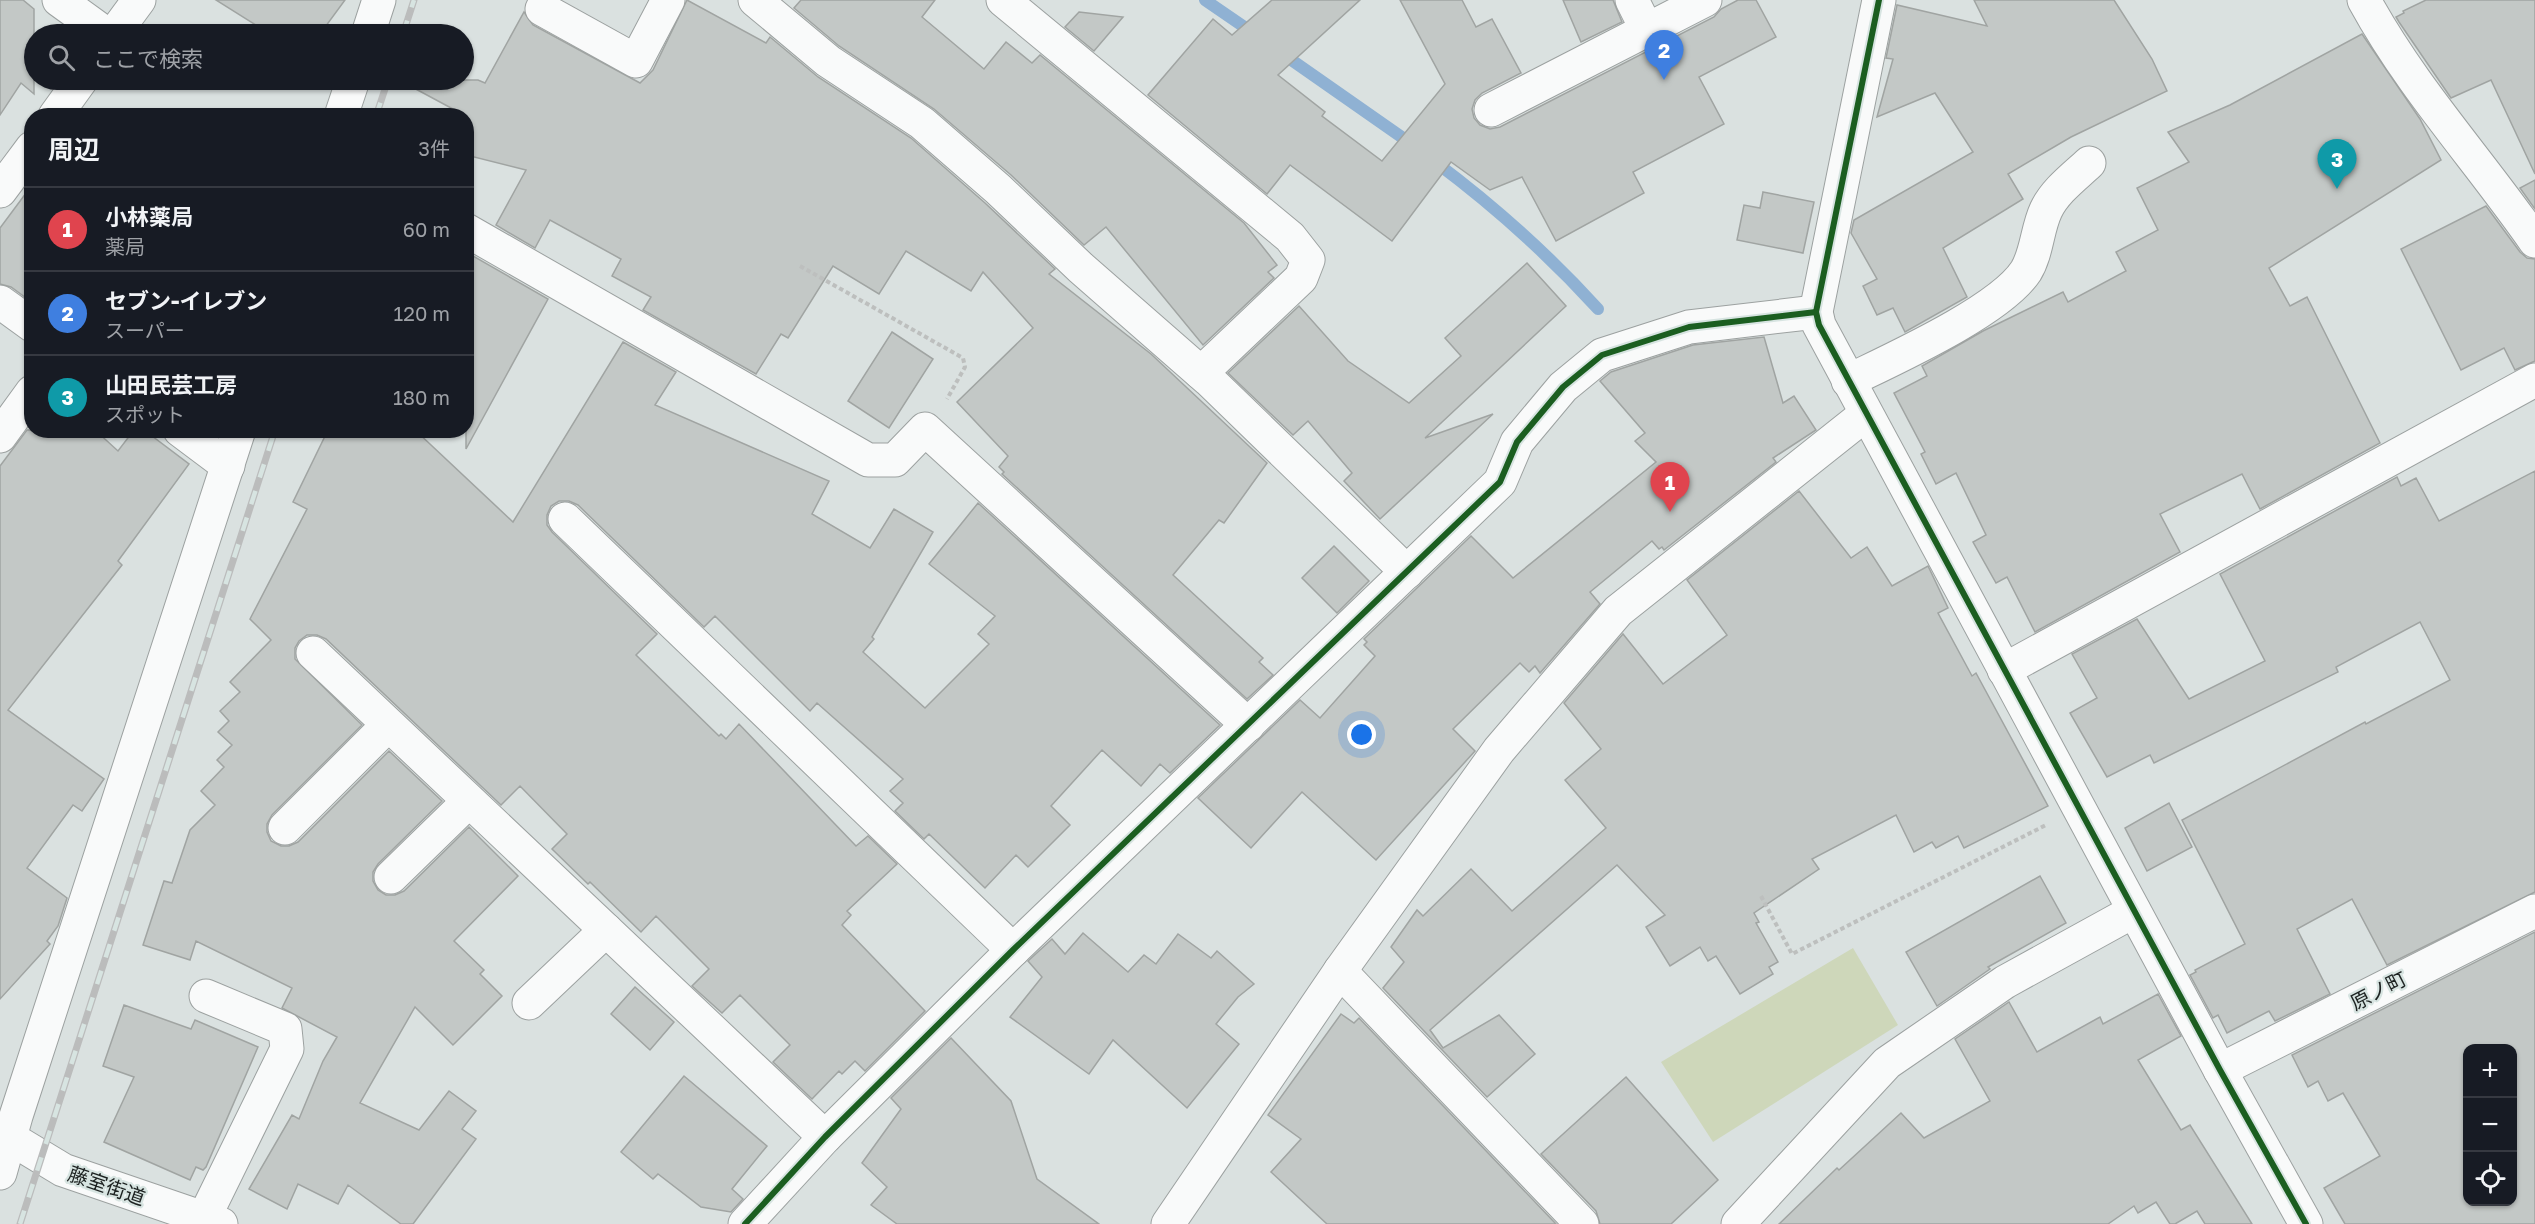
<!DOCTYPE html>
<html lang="ja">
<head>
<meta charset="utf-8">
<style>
  :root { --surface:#171b24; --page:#20242c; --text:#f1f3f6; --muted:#9ea1a6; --line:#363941; --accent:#afb3b4 }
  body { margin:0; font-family:"Golos Text","Noto Sans JP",sans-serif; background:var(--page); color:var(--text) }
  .controls { position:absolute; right:18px; bottom:18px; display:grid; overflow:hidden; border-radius:12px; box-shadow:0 2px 4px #0004 }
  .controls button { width:54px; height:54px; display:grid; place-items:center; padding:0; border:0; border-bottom:2px solid var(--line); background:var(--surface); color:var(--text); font:30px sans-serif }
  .you { position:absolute; left:1362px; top:735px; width:21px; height:21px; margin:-15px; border:4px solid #fff; border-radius:50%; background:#1a73e8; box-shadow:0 0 0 9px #1a73e833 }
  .badge { display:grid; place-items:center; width:39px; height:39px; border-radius:50%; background:var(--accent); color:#fff; font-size:20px; font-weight:700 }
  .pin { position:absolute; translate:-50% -50px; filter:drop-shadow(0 2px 3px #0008) }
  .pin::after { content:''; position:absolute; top:32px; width:21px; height:18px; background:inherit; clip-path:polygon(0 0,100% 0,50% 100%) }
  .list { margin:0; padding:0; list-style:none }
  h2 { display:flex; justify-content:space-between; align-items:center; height:78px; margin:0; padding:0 24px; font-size:26px }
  h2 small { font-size:20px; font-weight:400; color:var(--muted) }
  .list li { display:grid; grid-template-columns:39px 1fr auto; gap:18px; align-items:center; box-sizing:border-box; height:84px; padding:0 24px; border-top:2px solid var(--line) }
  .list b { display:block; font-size:22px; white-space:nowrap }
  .list p { margin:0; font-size:20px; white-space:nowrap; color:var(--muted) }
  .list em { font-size:20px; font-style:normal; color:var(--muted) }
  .icon { flex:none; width:33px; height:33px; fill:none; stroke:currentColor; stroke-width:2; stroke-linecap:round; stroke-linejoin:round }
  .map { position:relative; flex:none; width:2535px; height:1224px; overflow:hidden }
  .search { position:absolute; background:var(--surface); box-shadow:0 2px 4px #0004; left:24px; top:24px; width:450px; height:66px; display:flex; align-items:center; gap:15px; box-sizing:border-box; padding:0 21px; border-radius:33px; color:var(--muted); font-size:22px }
  .panel { position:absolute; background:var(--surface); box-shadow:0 2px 4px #0004; left:24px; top:108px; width:450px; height:330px; border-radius:24px }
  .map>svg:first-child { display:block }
</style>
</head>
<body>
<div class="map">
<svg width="2535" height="1224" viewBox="0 0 2535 1224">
  <rect width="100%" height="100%" fill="#dae1e0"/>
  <polygon fill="#ced7ba" points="1853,948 1898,1025 1713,1142 1661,1062"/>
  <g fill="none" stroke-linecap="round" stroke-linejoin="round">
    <g stroke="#8fb1d3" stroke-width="12">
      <polyline points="1205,0 1256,35"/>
      <polyline points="1280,52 1413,145"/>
      <path d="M1434 161C1493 205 1548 254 1598 309"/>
    </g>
  </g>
  <g fill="#c3c8c6" stroke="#a0a4a2" stroke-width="1.5" fill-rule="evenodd">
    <polygon points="0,0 23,0 34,9 34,94 21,83 0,115"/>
    <polygon points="216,0 345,0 320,34 270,34"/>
    <polygon points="687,0 766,43 770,37 818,77 911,138 985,203 1055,269 1049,274 1151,354 1267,463 1224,523 1219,520 1173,575 1263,658 1259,662 1273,675 1247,699 1002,474 1004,472 999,467 1008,456 957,402 1033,328 983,272 971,291 906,251 879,294 833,266 788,338 781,334 756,374 643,310 651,297 612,276 621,259 550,220 535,248 496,225 526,170 466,155 466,116 399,80 478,80 485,83 524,12 533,25 640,83 653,70"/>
    <polygon points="801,0 935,0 922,17 984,69 1006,42 1032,63 1040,55 1244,223 1277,265 1268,272 1274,278 1203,345 1106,227 1084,245 1011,175 934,109 839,46 794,8"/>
    <polygon points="1272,0 1360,0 1278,75 1325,112 1322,116 1382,161 1445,84 1400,0 1462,0 1476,27 1492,19 1521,73 1482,93 1475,100 1472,109 1474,118 1480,125 1490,129 1500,127 1714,17 1721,9 1738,0 1756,0 1776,37 1699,77 1724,124 1633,172 1644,193 1556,241 1522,177 1490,190 1451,162 1392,241 1290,165 1267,194 1148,95 1213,19 1232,35"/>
    <polygon points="1563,0 1613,0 1622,22 1581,42"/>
    <polygon points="1974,0 2114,0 2152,59 2167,91 2071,137 2008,174 2023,199 1943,248 1967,297 1905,332 1893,308 1877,315 1863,286 1877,279 1851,233 1854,220 1973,152 1935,93 1877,117 1893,59 1886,58 1897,5 1987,26"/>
    <polygon points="2426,0 2535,0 2535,174 2491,80 2451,98 2399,22 2396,17 2404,13 2403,11"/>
    <polygon points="1079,12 1123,17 1094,51 1065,27"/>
    <polygon points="2362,34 2420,119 2441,160 2269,268 2290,306 2307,297 2380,443 2260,509 2242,474 2160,514 2180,552 2035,632 2007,577 1996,583 1973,542 1986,535 1956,473 1936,484 1921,454 1925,452 1894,393 1927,376 1922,366 1983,331 2063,292 2068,302 2126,271 2116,252 2158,230 2137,188 2189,162 2168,132 2230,105"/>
    <polygon points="2535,180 2535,209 2520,188"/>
    <polygon points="32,185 32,297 29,300 11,287 0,284 0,228"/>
    <polygon points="1763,192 1814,202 1803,253 1737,240 1744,205 1760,208"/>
    <polygon points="2486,206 2520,252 2527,258 2535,259 2535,361 2515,370 2504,348 2461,370 2401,249"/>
    <polygon points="466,252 548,299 466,449"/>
    <polygon points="1527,263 1566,306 1425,438 1493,414 1380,519 1344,481 1352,473 1308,421 1293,435 1228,373 1299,306 1348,361 1409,403 1461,356 1445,338"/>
    <polygon points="892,332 933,359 889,428 848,401"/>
    <polygon points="1764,337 1783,403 1794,396 1816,430 1773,458 1776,462 1664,550 1662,547 1659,549 1652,541 1590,592 1600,604 1540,673 1535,666 1529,672 1520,663 1453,729 1475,751 1376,860 1302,792 1251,848 1198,798 1300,700 1320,718 1375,656 1364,645 1367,642 1364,639 1471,536 1513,578 1656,462 1635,441 1645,433 1600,381 1611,372 1693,345"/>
    <polygon points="623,342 676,372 655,405 829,481 812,514 870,548 894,509 933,532 872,637 874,639 863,652 925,708 989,644 978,634 995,616 929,564 978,503 1220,725 1170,773 1160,764 1141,786 1102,750 1051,806 1070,825 1028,867 1016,855 985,888 929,834 924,839 895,811 903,803 890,791 903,779 817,703 810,711 715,616 704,627 578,505 569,501 559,501 551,506 547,515 547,525 552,532 657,634 636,655 719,736 721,734 726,739 739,724 856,846 868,836 897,864 847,911 851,915 842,925 925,1011 865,1071 855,1061 842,1074 839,1071 812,1099 773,1062 790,1045 740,995 722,1013 692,986 709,969 656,916 641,932 590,882 588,884 552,849 567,834 520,786 501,805 326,639 317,635 307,635 299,641 295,648 295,659 362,725 272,815 267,824 267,832 271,841 281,846 289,846 298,842 389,751 442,801 378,864 373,872 373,881 378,890 386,895 395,895 404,891 469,827 518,876 454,941 484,970 480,974 502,996 453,1045 415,1007 360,1103 419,1130 449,1091 476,1111 462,1129 476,1139 413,1224 401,1224 348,1185 338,1204 298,1184 287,1209 249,1189 292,1115 299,1119 323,1061 337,1037 282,1008 292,988 196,941 190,960 143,945 164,881 172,883 190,830 215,805 201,791 224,767 217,760 232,745 218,732 229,721 220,711 240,692 230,682 271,640 250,619 307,509 293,502 328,430 415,430 513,522"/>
    <polygon points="27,430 95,430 118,451 134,430 144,430 189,464 118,561 122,565 8,710 104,779 82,811 73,805 27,868 67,898 58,926 47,941 50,944 0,999 0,466"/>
    <polygon points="2535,471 2535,892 2387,965 2352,899 2297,929 2330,994 2275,1021 2269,1011 2227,1033 2218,1015 2213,1018 2190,975 2196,972 2195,970 2245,944 2182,820 2365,722 2366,724 2450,680 2420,622 2336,667 2338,672 2154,763 2150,755 2107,777 2070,713 2097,698 2072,654 2137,619 2189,699 2265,661 2220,574 2397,477 2401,486 2416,478 2439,521"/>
    <polygon points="1799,491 1851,558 1867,547 1892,586 1928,566 1948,608 1938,613 1972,676 1976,673 2048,806 1964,848 1958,836 1936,848 1932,842 1914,852 1896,815 1812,859 1819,869 1754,913 1759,922 1756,923 1778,962 1769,967 1773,974 1740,994 1716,956 1708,961 1700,947 1670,966 1646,927 1665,915 1617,865 1430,1030 1443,1048 1499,1015 1535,1054 1487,1097 1383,988 1404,962 1391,947 1417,910 1423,916 1471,869 1512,911 1606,828 1565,780 1601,749 1564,703 1623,634 1663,684 1727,635 1687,580"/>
    <polygon points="1334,546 1369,581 1337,613 1302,578"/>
    <polygon points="2169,803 2192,847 2147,871 2125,828"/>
    <polygon points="2040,876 2066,923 1988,967 1990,969 1937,1006 1906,952"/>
    <path d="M2535 932V1224H2345L2324 1188 2380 1156 2343 1093 2328 1101 2318 1081 2308 1087 2292 1055ZM2468 1048H2512V1202H2468Z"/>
    <polygon points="1083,933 1128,972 1144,955 1156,964 1178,934 1211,958 1217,951 1254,984 1238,997 1216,1024 1239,1044 1187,1108 1113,1040 1089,1074 1010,1017 1042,977 1028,961 1052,939 1065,954"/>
    <polygon points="635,987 674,1022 650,1050 611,1014"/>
    <polygon points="2158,994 2181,1036 2138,1060 2181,1130 2190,1125 2252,1224 2205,1224 2197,1211 2175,1224 2170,1224 2156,1202 2138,1213 2134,1206 2108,1224 1779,1224 1837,1168 1839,1170 1901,1113 1924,1138 1990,1101 1955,1039 2009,1002 2037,1052 2100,1017 2103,1024"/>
    <polygon points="124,1005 191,1029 195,1020 258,1047 206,1167 203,1170 196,1167 190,1180 104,1142 134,1077 103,1066"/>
    <polygon points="1341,1014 1354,1023 1359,1018 1556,1224 1327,1224 1271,1172 1301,1139 1268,1115"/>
    <polygon points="951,1038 1011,1101 1037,1179 1099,1224 897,1224 871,1205 887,1187 862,1163 901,1109 891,1098"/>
    <polygon points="684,1076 767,1146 732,1189 743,1199 731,1212 701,1207 658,1174 653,1179 621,1152"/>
    <polygon points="1626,1077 1718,1180 1671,1224 1600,1224 1596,1211 1541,1154"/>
  </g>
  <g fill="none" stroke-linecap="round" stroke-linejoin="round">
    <g stroke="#9ca1a0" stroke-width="35">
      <g id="street">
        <polyline points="59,0 106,34"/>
        <polyline points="755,0 828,61 922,123 998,189 1081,268 1209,380 1407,572"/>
        <polyline points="1003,0 1290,237 1308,260 1301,278 1201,373"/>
        <polyline points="1632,0 1646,28"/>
        <polyline points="1879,0 1816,312 1819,325 2220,1070 2306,1224"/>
        <path d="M2364 0C2412 88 2478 159 2535 241"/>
        <polyline points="542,9 636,61 668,0"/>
        <polyline points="114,34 139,0"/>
        <polyline points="368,34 379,0"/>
        <polyline points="1491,110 1705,0"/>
        <polyline points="55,116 81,80"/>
        <polyline points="341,116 353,80"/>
        <polyline points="0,191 32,148"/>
        <polyline points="466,230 868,460 895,460 925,429 1248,725"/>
        <polyline points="0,302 32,325"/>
        <path d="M1848 381C1893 359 2000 311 2026 271 2037 253 2037 229 2046 210 2055 191 2074 177 2089 163"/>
        <polyline points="180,430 228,466"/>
        <polyline points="0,436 32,392"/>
        <polyline points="565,519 1013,950"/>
        <polyline points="313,653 825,1137"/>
        <polyline points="2004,670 2535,380"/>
        <polyline points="285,828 388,725"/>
        <polyline points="391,877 469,801"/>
        <polyline points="1340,971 1582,1224"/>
        <polyline points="529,1003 606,930"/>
        <polyline points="2220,1070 2535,911"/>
        <polyline points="0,1132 63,1170 221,1224"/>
        <polyline points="0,1173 16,1116 239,430"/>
        <polyline points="204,1218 287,1049 285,1029 206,996"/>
        <polyline points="745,1224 825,1137 1013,950 1500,482 1517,442 1563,387 1602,355 1689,327 1816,312"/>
        <polyline points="1168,1224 1340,971 1499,750 1618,611 1866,414"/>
        <polyline points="1738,1224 1887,1063 2005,982 2134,911"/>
      </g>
    </g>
    <g stroke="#bdbfbe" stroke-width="4" stroke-dasharray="4.5 3" stroke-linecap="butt">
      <polyline points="800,266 963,358 965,367 947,399"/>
      <polyline points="1761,896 1792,954 2046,825"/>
    </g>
    <use href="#street" stroke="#f9fafa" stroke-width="33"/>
    <g stroke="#bbbcbc" stroke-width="7">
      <g id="rail">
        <polyline points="403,34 414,0"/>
        <polyline points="376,116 388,80"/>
        <polyline points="20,1224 275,430"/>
      </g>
    </g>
    <use href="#rail" stroke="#d7e4e1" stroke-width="4.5" stroke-dasharray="14" stroke-linecap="butt"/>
    <g stroke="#d7e4e1" stroke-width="10">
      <g id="cycleway">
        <polyline points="1879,0 1816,312 1819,325 2220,1070 2306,1224"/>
        <polyline points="745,1224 825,1137 1013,950 1500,482 1517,442 1563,387 1602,355 1689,327 1816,312"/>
      </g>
    </g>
    <use href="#cycleway" stroke="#1b5e20" stroke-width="6"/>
  </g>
  <g text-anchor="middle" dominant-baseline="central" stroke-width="4.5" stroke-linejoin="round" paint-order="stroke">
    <g font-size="20" fill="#1d2221" stroke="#d7e4e1">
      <text transform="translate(2378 990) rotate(-27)">原ノ町</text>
      <text transform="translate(107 1185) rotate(19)">藤室街道</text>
    </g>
  </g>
</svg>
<div class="controls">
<button>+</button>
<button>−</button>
<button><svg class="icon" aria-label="locate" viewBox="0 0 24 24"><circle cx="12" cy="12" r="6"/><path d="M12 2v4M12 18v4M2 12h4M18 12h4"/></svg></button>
</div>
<div class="you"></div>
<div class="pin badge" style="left:1670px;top:512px;background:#e0444e">1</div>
<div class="pin badge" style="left:1664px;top:80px;background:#3f7fe0">2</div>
<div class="pin badge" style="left:2337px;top:189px;background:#0f9aa8">3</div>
<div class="search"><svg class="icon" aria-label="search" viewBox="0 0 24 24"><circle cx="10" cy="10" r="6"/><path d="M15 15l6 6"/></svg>ここで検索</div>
<section class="panel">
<h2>周辺<small>3件</small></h2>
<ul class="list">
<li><span class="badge" style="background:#e0444e">1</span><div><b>小林薬局</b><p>薬局</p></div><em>60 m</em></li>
<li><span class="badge" style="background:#3f7fe0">2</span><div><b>セブン-イレブン</b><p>スーパー</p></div><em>120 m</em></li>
<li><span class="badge" style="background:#0f9aa8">3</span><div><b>山田民芸工房</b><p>スポット</p></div><em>180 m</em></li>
</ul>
</section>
</div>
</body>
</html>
